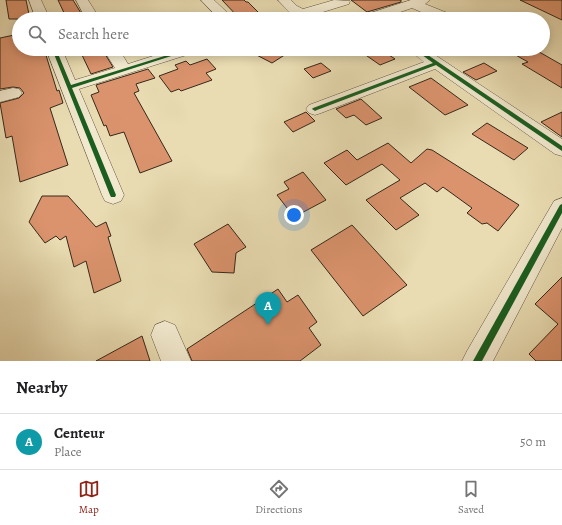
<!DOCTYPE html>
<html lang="en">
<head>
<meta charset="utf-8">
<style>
  :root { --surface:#fff; --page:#f6f6f6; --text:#202124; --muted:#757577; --line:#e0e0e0; --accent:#8f2418 }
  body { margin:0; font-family:Alegreya,serif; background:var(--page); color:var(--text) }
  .you { position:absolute; left:294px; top:215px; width:14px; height:14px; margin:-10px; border:3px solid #fff; border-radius:50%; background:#1a73e8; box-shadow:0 0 0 6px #1a73e833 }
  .badge { display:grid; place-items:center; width:26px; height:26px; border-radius:50%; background:var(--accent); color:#fff; font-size:13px; font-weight:700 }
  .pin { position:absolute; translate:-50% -33px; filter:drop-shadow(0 1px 2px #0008) }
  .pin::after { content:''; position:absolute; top:21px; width:14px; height:12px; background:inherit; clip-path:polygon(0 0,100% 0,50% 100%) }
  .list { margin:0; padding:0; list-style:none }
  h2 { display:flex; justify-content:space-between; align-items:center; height:52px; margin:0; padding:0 16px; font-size:17px }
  h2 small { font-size:13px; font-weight:400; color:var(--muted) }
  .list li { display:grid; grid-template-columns:26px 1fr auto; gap:12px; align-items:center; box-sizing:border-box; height:56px; padding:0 16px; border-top:1px solid var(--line) }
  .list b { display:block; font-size:15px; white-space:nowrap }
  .list p { margin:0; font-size:13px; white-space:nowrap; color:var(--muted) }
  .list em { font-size:13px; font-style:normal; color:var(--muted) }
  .icon { flex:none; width:22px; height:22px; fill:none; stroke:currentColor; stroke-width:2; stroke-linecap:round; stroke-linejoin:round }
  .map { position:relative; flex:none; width:562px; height:361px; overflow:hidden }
  .search { position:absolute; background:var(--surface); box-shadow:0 2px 10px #0003; left:12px; right:12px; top:12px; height:44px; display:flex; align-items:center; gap:10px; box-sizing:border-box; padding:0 14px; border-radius:22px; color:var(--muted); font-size:15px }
  .sheet { height:108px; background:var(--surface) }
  nav { display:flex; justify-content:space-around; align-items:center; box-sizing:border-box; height:56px; border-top:1px solid var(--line); background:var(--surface); font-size:11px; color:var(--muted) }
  nav a { display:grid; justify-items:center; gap:2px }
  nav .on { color:var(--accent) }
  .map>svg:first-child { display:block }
</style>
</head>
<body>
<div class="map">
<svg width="562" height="361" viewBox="0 0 562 361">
  <rect width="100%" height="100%" fill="#e9dcb2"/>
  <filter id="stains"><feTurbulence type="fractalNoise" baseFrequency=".005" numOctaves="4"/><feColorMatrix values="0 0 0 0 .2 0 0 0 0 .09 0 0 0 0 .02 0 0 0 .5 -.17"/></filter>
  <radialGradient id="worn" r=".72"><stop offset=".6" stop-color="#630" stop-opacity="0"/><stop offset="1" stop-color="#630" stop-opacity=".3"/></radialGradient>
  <g fill="#da936d" stroke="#35281a">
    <polygon points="6,0 26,0 30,19 9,19"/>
    <polygon points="58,0 73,0 81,13 66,17"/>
    <polygon points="222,0 244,0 246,2 248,2 265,19 240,19"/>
    <polygon points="351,0 401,0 401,2 367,12"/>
    <polygon points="520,0 562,0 562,20"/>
    <polygon points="19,34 19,49 33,49 34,54 45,52 57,91 59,90 63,103 50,108 68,165 20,182 12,136 6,138 0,103 19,98 24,93 20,88 13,87 0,89 0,38"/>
    <polygon points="102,49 113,67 91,74 82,55"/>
    <polygon points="245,49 294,49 272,63"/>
    <polygon points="357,49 380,49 395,59 380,65"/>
    <polygon points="505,49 534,49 562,65 562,88 522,64 528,62"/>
    <polygon points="207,59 216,69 206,73 212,80 181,91 179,89 171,92 159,76 178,69 175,65 186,61 190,65"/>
    <polygon points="321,63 331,71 313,78 304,69"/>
    <polygon points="484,63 497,71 476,80 463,72"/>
    <polygon points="148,69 155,78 136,84 139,91 134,93 172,161 140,173 124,132 110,136 106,125 104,126 91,95 99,92 96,85"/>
    <polygon points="431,78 468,105 445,115 409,87"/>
    <polygon points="361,99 382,118 366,125 354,115 346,118 336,109"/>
    <polygon points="306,112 315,121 293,132 284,122"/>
    <polygon points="562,112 562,137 541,122"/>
    <polygon points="487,123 528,148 514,160 472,134"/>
    <polygon points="388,143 411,163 427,149 432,150 519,205 498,231 487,223 482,224 467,213 472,208 443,187 437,192 425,183 400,198 419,215 396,230 366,200 400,180 382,164 346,185 324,163 347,150 357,160"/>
    <polygon points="303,172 326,200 294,217 277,195 289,189 284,182"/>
    <polygon points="42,196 68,196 96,227 106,222 111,236 108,237 121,281 94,293 86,261 74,267 66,236 60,240 56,236 45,243 29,222"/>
    <polygon points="228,224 246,247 236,253 234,273 212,272 194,244"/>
    <polygon points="352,225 407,285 363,316 311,250"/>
    <polygon points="562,277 562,361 536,361 529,354 558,324 535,304"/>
    <polygon points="278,289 287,302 298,295 317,322 309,328 321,345 300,361 192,361 187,349"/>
    <polygon points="142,336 150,361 96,361"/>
  </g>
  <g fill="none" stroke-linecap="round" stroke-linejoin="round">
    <g stroke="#625540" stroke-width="1">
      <g id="minor">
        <polygon points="29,0 41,0 50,19 36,19"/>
        <polygon points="76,0 88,0 100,19 86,19"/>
        <polygon points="201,0 214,0 234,19 219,19"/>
        <polygon points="278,0 291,0 297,6 303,9 334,0 350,1 349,4 300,19 279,19 281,16 290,13"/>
        <polygon points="411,0 430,0 425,4 455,16 457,19 437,19 412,8 380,19 362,18 364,15"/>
        <polygon points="46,49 62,49 75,80 115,68 103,49 119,49 128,64 175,49 199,49 196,52 79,89 124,195 121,201 113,204 105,201 102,195"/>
        <polygon points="408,49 426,49 562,139 562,156 555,154 435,69 321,113 315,115 309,113 306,109 309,105 424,62"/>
        <polygon points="13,88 19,89 22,93 19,97 0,102 0,91"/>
        <polygon points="562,198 562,228 493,361 462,361 467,351 554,201"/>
        <polygon points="165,321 175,325 191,361 161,361 151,335 155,325"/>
      </g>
    </g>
    <use href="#minor" fill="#f1e8cd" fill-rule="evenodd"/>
    <g stroke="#f1e8cd" stroke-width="2">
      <g id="cycleway">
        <polygon points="52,49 56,49 71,85 187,49 193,49 72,88 116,195 115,197 111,197 110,195"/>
        <polygon points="414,49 419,49 562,146 562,151 436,65 317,110 315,111 312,109 313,108 433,63"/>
        <polygon points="562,204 562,213 482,361 473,361 560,205"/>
      </g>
    </g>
    <use href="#cycleway" fill="#1b5e20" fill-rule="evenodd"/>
  </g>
  <rect width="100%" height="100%" filter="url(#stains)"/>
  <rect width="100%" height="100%" fill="url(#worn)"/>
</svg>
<div class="you"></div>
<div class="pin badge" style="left:268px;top:325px;background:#0f9aa8">A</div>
<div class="search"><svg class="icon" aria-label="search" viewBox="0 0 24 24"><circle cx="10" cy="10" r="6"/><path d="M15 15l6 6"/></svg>Search here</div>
</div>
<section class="sheet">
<h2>Nearby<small></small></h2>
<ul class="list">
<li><span class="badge" style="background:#0f9aa8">A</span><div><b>Centeur</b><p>Place</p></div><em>50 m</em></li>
</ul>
</section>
<nav>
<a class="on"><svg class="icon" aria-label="map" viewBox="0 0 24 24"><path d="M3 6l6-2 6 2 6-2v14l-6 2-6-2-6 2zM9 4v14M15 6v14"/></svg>Map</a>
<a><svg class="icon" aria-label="directions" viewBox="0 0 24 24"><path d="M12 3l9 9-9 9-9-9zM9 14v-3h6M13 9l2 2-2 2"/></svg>Directions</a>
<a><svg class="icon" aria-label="saved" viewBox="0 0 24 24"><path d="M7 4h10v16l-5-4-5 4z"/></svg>Saved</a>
</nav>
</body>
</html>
